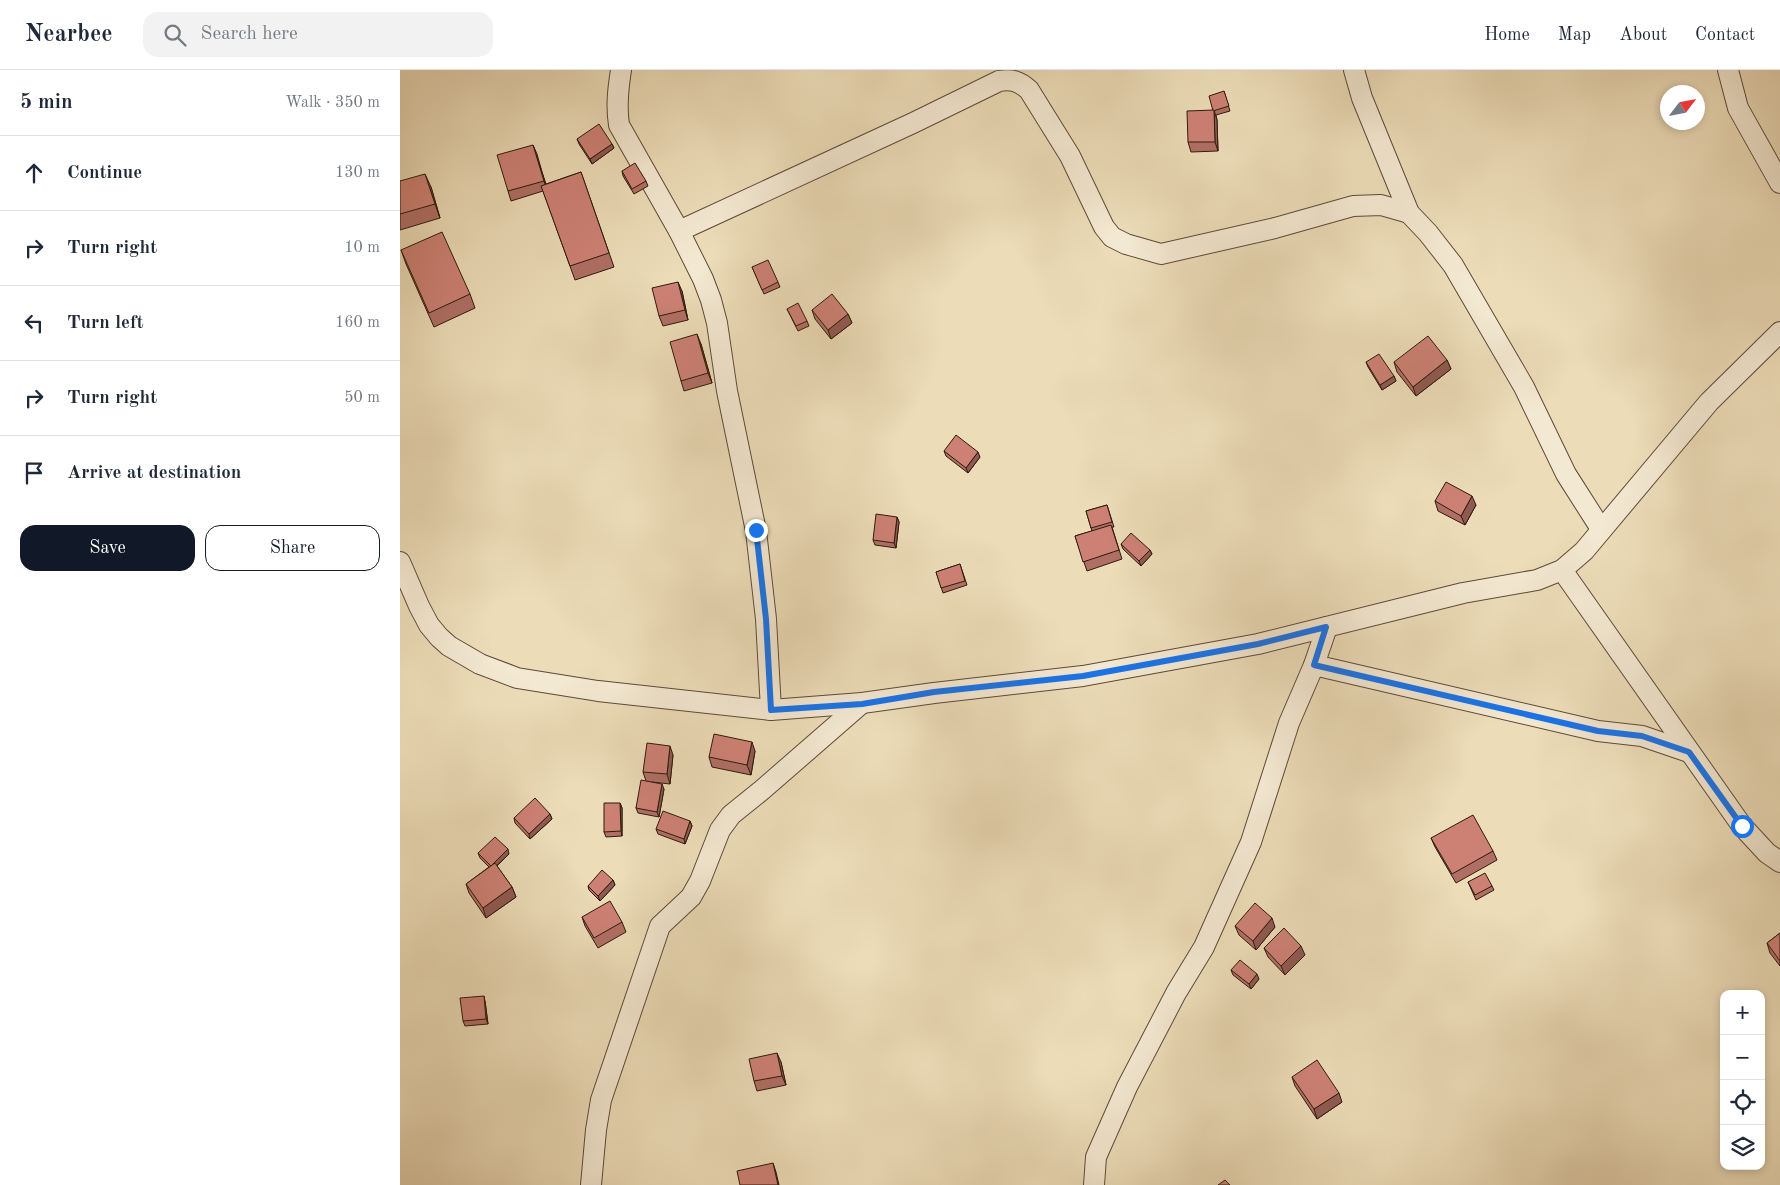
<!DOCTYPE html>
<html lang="en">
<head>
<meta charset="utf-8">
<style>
  :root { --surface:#fff; --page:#f2f2f3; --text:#1f2937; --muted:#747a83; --line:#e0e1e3; --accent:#111827 }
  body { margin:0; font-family:"Old Standard TT",serif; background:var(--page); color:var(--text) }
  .controls { position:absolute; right:15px; bottom:15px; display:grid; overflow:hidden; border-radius:10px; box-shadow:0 2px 8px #0003 }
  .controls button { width:45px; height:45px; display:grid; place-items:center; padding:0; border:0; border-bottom:1px solid var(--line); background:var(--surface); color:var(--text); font:25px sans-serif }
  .compass { position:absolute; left:1260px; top:15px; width:45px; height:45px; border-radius:50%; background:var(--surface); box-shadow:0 2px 8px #0003; rotate:58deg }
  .stop { position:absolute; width:15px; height:15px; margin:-11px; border:4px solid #1a73e8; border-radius:50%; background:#fff }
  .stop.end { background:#1a73e8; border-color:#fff; box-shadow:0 1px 5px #0008 }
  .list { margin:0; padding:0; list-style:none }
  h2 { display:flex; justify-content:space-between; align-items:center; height:65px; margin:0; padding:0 20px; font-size:21px }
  h2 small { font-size:16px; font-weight:400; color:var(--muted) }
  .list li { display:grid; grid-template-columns:32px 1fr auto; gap:15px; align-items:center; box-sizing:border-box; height:75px; padding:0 20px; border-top:1px solid var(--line) }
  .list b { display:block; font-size:19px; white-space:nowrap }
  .list em { font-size:16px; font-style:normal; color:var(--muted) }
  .actions { display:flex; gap:10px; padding:15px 20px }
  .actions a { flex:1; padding:11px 0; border:1px solid var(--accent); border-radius:15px; text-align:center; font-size:18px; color:var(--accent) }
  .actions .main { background:var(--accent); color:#fff }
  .icon { flex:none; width:28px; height:28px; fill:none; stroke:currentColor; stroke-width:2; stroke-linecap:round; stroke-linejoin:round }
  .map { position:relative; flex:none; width:1380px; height:1115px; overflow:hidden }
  header { display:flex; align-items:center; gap:30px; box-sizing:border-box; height:70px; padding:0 25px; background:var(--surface); border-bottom:1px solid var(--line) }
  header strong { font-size:24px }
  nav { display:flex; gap:28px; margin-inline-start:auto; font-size:18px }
  .search { width:350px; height:45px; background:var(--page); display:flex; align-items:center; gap:12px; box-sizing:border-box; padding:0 18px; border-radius:15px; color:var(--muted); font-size:19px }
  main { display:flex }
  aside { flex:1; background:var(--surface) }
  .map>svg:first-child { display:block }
</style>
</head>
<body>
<header>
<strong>Nearbee</strong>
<div class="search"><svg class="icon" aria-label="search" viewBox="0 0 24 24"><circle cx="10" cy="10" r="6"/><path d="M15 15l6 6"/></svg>Search here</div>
<nav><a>Home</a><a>Map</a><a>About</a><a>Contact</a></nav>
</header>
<main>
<aside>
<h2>5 min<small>Walk · 350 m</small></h2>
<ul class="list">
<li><svg class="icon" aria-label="ahead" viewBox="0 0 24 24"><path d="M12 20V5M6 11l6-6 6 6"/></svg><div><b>Continue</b></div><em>130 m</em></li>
<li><svg class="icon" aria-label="right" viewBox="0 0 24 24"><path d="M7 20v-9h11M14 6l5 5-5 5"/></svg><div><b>Turn right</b></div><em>10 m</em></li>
<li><svg class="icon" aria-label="left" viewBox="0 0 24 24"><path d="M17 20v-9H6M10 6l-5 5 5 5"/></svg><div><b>Turn left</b></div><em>160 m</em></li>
<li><svg class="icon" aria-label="right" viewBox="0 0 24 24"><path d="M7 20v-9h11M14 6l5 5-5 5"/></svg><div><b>Turn right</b></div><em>50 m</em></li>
<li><svg class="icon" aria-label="arrive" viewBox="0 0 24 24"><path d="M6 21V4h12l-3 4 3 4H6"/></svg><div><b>Arrive at destination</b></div></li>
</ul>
<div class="actions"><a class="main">Save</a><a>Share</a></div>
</aside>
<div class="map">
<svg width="1380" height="1115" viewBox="0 0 1380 1115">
  <rect width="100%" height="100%" fill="#ecdcb8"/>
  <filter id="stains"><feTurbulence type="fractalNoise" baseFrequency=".004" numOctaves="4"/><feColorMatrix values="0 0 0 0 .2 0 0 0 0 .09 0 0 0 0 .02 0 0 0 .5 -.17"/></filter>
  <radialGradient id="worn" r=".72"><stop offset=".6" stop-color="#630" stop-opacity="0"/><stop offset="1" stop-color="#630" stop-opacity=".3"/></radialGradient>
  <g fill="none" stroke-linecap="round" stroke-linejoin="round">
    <g stroke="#5e4a37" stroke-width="22">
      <g id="minor">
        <path d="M221 0C218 19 216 36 219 55L279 161 303 209 311 230 317 253 327 321 356 461 366 549 371 640"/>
        <polyline points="954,0 962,28 1009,143 1028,163 1053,195 1124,317 1166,404 1201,459"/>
        <polyline points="1328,0 1338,38 1380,113"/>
        <path d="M279 161 513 53 599 11C612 9 619 11 629 20L670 86 704 157 712 167 726 174 761 184 875 158 953 136 981 135 1009 143"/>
        <polyline points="0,492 19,536 29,555 39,567 49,576 80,594 117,608 198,621 371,640 462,633 534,623 683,606 858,574 1063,523 1137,510 1162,500 1184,481 1309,332 1380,262"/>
        <polyline points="1162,500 1342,756 1367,783 1380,792"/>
        <polyline points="914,595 1198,661 1242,666 1289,682"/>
        <polyline points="191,1115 196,1060 201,1030 260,856 291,827 300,811 320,760 331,745 362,720 462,633"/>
        <polyline points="694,1115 696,1087 727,1017 776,923 804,877 851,772 889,653 914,595 927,557"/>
      </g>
    </g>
    <use href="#minor" stroke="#f3e8d1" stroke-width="20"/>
  </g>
  <g fill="#b06f65" stroke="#2e1a0c">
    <polygon points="824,21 830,41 816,45 817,50 818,81 791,82 788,72 813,40"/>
    <polygon points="177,69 212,74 214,78 192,94 179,74"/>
    <polygon points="133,75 146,114 181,102 214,197 175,210 143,121 111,131 108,121"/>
    <polygon points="222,101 246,111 248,116 234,124 223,106"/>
    <polygon points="0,111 31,117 40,148 0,160"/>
    <polygon points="1,180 70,224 75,238 34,257 6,194"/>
    <polygon points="352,197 378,212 380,217 364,224"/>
    <polygon points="282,221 288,250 263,256 259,246"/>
    <polygon points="387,239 407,251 409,256 398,261"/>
    <polygon points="412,240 448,244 452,253 431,269 415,249"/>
    <polygon points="301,274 312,313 284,321 281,311"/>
    <polygon points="1047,290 1051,299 1016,326 997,302 994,292"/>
    <polygon points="966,292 994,306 996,311 982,320 968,297"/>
    <polygon points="544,381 580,387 568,403 546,386"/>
    <polygon points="1035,431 1076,435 1065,455 1038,441"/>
    <polygon points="707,435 714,457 712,457 722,489 687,501 675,466 692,461 686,441"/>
    <polygon points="497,447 499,452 496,478 475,475 473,470"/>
    <polygon points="721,474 750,480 752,484 741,496 723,479"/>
    <polygon points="560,494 567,515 543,523 536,502"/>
    <polygon points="355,681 351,705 312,697 309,687"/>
    <polygon points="273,685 270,714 252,712 264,719 259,747 238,743 236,738 246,711 243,702"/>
    <polygon points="220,733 222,738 222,766 206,767 204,762"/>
    <polygon points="150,744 152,749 130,769 115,753 114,748"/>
    <polygon points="290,751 292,756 285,774 258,764 256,759"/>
    <polygon points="1031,768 1093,781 1097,790 1056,813 1035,777"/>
    <polygon points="78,783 109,784 97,796 112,817 116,827 86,848 69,823 66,814 89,797 80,788"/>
    <polygon points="213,810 215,815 200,831 189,820 188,816"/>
    <polygon points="1068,812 1092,816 1094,820 1076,830"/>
    <polygon points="182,847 222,852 226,862 198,878 185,856"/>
    <polygon points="835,856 875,857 856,880 839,865"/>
    <polygon points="1380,863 1380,896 1370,883 1367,873"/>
    <polygon points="864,878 905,885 885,905 868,887"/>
    <polygon points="831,900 859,909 851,919 833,905"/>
    <polygon points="85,931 88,954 65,956 63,951"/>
    <polygon points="381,992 386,1015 357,1021 354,1011"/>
    <polygon points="892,1007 942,1032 917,1049 895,1016"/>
  </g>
  <g fill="#905a52" stroke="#2e1a0c">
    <polygon points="814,40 817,50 818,81 815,72"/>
    <polygon points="212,74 214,78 192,94 190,89"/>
    <polygon points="133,75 137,84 147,120 144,111"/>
    <polygon points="25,104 31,117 40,148 35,134"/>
    <polygon points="278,212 282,221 288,250 285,240"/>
    <polygon points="448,244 452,253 431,269 428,260"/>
    <polygon points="297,264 301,274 312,313 308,303"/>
    <polygon points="1047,290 1051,299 1016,326 1013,317"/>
    <polygon points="994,306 996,311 982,320 980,315"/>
    <polygon points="578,382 580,387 568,403 566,398"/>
    <polygon points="1072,426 1076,435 1065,455 1061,446"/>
    <polygon points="497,447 499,452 496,478 494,473"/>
    <polygon points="750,480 752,484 741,496 739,491"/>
    <polygon points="352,672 355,681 351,705 347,695"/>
    <polygon points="270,676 273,685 270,714 267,704"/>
    <polygon points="262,714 264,719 259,747 257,742"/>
    <polygon points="220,733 222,738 222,766 221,761"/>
    <polygon points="150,744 152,749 130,769 129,764"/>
    <polygon points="290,751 292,756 285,774 284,769"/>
    <polygon points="108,779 109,784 92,800 91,796"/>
    <polygon points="213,810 215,815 200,831 198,826"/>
    <polygon points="112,817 116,827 86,848 83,838"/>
    <polygon points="872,848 875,857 856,880 853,871"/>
    <polygon points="901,876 905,885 885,905 881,896"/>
    <polygon points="857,904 859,909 851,919 849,914"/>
    <polygon points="84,926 85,931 88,954 86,949"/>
    <polygon points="377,983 381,992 386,1015 382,1006"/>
    <polygon points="939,1023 942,1032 917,1049 914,1039"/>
    <polygon points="373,1093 376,1102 379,1115 378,1115"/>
  </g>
  <g fill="#cd8175" stroke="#2e1a0c">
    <polygon points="824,21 829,36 813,41 809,26"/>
    <polygon points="814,40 815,72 788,72 787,41"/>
    <polygon points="199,54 212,74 190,89 177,69"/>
    <polygon points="133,75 144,111 108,121 97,85"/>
    <polygon points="235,93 246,111 232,119 222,101"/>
    <polygon points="181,102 209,183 170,196 141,116"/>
    <polygon points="25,104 35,134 0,144 0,111"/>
    <polygon points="42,162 70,224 29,243 1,180"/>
    <polygon points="368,190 378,212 362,220 352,197"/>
    <polygon points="278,212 285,240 259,246 252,218"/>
    <polygon points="432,224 448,244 428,260 412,240"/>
    <polygon points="398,233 407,251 396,256 387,239"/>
    <polygon points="297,264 308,303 281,311 270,272"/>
    <polygon points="1028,266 1047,290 1013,317 994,292"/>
    <polygon points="979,284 994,306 980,315 966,292"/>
    <polygon points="556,365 578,382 566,398 544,381"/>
    <polygon points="1046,412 1072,426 1061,446 1035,431"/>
    <polygon points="707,435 712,452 691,458 686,441"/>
    <polygon points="476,444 497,447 494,473 473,470"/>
    <polygon points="711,455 719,480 683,492 675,466"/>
    <polygon points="731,463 750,480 739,491 721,474"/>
    <polygon points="560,494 565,511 541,518 536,502"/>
    <polygon points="314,664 352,672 347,695 309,687"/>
    <polygon points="247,673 270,676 267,704 243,702"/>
    <polygon points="241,710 262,714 257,742 236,738"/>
    <polygon points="135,728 150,744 129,764 114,748"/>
    <polygon points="204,733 220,733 221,761 204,762"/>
    <polygon points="263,741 290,751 284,769 256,759"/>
    <polygon points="1073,745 1093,781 1052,804 1031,768"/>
    <polygon points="95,767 108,779 91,796 78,783"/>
    <polygon points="95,793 112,817 83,838 66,814"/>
    <polygon points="202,800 213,810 198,826 188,816"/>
    <polygon points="1085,803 1092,816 1075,825 1068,812"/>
    <polygon points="210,831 222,852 194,868 182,847"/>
    <polygon points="855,833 872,848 853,871 835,856"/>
    <polygon points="884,858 901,876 881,896 864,878"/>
    <polygon points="1380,863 1380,891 1367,873"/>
    <polygon points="840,890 857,904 849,914 831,900"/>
    <polygon points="84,926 86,949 63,951 60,928"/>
    <polygon points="377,983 382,1006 354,1011 349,989"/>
    <polygon points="917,990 939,1023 914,1039 892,1007"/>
    <polygon points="373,1093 378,1115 340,1115 337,1101"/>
    <polygon points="825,1110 830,1115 818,1115"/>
  </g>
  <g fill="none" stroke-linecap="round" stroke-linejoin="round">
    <polyline stroke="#1a73e8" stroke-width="6" points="356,460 366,549 371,640 462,634 534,622 683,606 858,574 926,557 914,595 1198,661 1242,666 1289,682 1342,756"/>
  </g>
  <rect width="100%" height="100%" filter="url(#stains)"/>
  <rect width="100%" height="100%" fill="url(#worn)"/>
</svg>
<div class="controls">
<button>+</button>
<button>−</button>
<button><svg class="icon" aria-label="locate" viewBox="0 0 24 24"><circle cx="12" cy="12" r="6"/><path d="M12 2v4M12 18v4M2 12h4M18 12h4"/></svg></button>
<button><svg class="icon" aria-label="layers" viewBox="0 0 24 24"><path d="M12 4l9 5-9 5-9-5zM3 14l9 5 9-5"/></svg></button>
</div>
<svg class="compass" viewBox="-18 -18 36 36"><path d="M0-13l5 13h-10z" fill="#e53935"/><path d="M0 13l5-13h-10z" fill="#747a83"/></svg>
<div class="stop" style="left:1342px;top:756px"></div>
<div class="stop end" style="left:356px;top:460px"></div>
</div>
</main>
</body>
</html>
